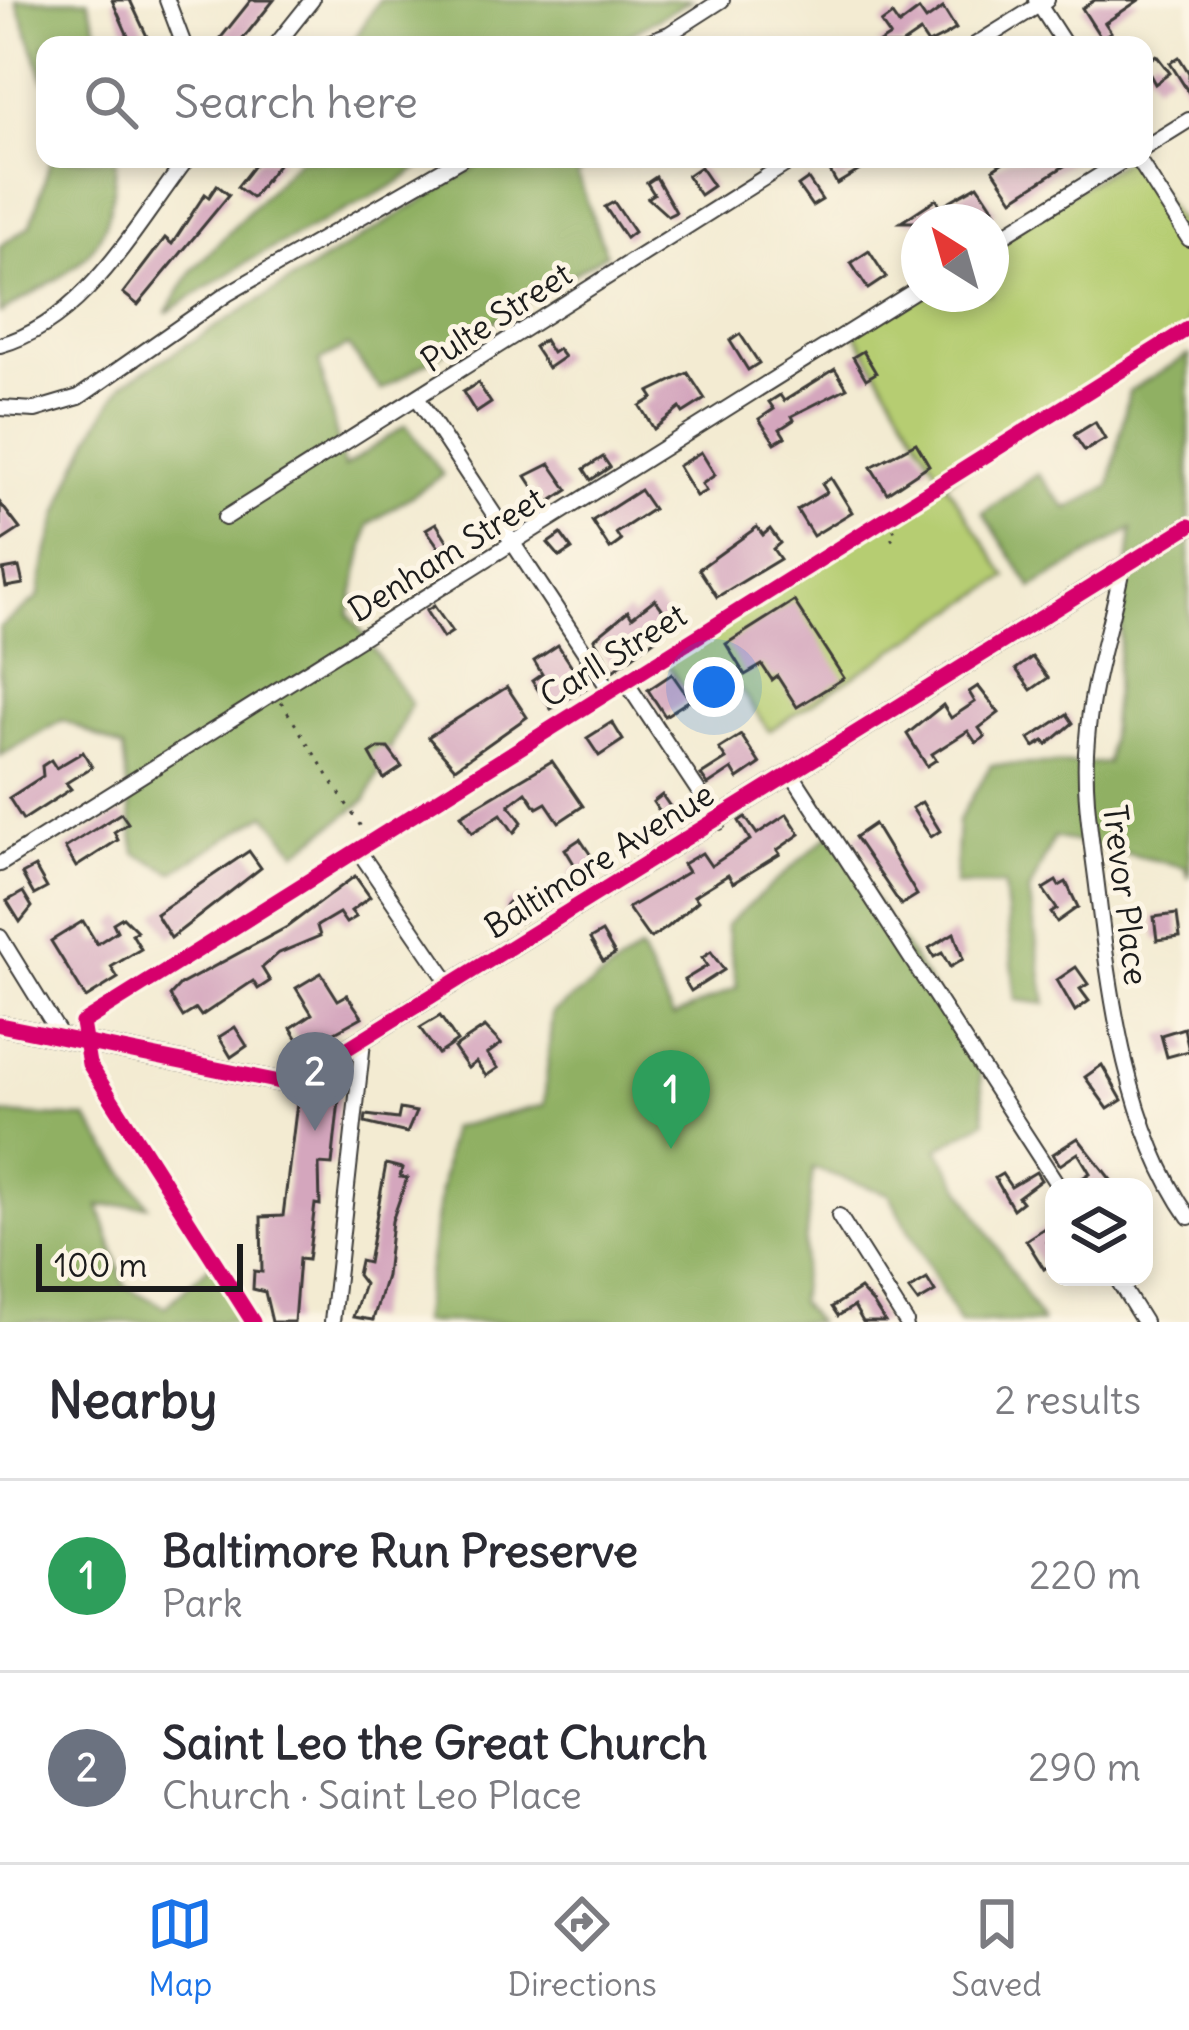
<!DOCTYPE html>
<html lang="en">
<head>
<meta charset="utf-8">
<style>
  :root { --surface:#fff; --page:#f2f2f3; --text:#2b2b33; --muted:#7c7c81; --line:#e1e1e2; --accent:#1a73e8 }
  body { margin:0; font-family:Delius,sans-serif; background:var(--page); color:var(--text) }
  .controls { position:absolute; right:36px; bottom:36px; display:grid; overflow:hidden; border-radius:24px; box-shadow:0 6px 18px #0003 }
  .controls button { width:108px; height:108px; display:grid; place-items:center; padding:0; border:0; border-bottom:3px solid var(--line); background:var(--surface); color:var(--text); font:60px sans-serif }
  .compass { position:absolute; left:901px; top:204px; width:108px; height:108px; border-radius:50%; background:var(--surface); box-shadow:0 6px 18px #0003; rotate:323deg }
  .scale { position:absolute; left:36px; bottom:30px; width:207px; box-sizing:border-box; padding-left:12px; border:6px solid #1c1c1c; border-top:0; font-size:33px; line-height:42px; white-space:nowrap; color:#1c1c1c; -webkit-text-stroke:9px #fcf5e5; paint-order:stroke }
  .you { position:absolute; left:714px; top:687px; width:42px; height:42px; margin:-30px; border:9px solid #fff; border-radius:50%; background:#1a73e8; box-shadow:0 0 0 18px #1a73e833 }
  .badge { display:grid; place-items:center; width:78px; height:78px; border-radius:50%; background:var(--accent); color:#fff; font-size:39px; font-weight:700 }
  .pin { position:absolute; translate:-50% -99px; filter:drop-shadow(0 3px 6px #0008) }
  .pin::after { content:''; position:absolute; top:63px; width:42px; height:36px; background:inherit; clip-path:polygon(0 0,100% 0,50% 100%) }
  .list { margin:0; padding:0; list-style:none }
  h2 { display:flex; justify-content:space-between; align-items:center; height:156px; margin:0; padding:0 48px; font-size:51px }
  h2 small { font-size:39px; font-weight:400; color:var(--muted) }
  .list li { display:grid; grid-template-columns:78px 1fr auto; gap:36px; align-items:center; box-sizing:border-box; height:192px; padding:0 48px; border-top:3px solid var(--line) }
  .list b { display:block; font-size:45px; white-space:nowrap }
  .list p { margin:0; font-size:39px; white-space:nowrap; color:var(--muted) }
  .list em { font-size:39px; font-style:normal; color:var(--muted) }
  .icon { flex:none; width:66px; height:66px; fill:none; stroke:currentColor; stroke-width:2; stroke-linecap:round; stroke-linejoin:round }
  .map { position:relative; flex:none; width:1189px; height:1322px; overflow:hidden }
  .search { position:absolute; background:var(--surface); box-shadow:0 6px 18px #0003; left:36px; right:36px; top:36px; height:132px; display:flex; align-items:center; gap:30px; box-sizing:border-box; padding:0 42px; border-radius:24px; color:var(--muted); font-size:45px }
  .sheet { height:540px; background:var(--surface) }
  nav { display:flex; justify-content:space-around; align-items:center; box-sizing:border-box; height:168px; border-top:3px solid var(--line); background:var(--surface); font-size:33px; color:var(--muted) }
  nav a { display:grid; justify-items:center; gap:6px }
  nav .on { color:var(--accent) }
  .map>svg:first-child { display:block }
</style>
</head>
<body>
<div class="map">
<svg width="1189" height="1322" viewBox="0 0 1189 1322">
  <rect width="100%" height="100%" fill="#fcf5e5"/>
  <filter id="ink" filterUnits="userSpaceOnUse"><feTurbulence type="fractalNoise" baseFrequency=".00833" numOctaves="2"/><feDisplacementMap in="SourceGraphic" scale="24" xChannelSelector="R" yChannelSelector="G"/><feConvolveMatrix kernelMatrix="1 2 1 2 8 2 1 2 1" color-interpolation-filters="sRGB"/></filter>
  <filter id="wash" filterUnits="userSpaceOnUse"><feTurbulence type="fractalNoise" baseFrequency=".004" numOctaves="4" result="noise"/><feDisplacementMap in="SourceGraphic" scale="48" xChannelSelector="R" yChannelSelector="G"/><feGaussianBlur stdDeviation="2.7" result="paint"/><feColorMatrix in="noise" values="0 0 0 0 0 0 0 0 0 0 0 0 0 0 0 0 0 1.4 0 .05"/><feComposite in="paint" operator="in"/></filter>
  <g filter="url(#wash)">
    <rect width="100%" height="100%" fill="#f3ebd2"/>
    <polygon fill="#b6cd72" stroke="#697447" stroke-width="3" points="1126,159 1138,159 1189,239 1189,328 945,482 1007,577 769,731 738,686 698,709 663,659 944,482 853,329 919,294 991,294 991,243"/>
    <g fill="#90b064" stroke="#566640" stroke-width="3">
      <polygon points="16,0 88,0 102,45 45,45 45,83"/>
      <polygon points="379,0 691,0 610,45 351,45"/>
      <path d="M51 159H116C111 262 79 264 0 313V246L31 225Z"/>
      <polygon points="299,159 431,159 398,183 254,258 166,313 192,271"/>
      <path d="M490 159H596L577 174 606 254 381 390 348 346 319 361 344 467 406 425 443 475 369 524 349 614 411 704 366 800 297 852 266 814 173 872 135 853 123 749 63 720 0 756V627L38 598C51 521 79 447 124 383Z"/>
      <polygon points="1189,355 1189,878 1185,867 1054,837 1029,892 1046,1004 1016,1000 1004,885 955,885 958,821 991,765 1107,763 1132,529 1032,588 983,513 1038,474 1067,509 1110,486 1129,391"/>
      <polygon points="831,833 979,1061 985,1121 938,1149 1042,1322 959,1322 889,1194 813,1168 799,1302 816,1322 421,1322 450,1128 544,1105 552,1013 640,950 673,1017 737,987 726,925"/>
      <polygon points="0,1114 86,1118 148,1205 99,1206 125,1286 165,1307 215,1261 253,1322 0,1322"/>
    </g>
    <g id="blocks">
      <g fill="#d4a6bd">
        <polygon points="112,0 130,0 151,45 132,45"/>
        <polygon points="251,0 274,0 238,45 225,45 219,40"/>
        <polygon points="1095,0 1139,0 1105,23 1111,32 1101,38 1082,8"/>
        <polygon points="943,8 956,29 946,35 928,44 920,32 901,45 876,45 890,36 881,23 892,15 899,25 919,10 926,20"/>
        <polygon points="1156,55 1170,73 1155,84 1144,64"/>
        <polygon points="1179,57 1189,73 1189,93 1170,63"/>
        <polygon points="259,159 282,159 252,198 237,187"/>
        <polygon points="830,159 860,159 865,167 837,184 827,166"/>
        <polygon points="1008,159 1075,159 1013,199 993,169"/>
        <polygon points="700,167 713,186 700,195 687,176"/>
        <polygon points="656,177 676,212 668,216 648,198 654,194 647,183"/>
        <polygon points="808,179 822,200 812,206 798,186"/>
        <polygon points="217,185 229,195 138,305 123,293 165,238 172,244 205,194 209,197"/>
        <polygon points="978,185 996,212 981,222 901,222 936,199 941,206"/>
        <polygon points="614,202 634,232 626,238 605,207"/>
        <polygon points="869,251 886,277 868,289 851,263"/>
        <polygon points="740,334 759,363 748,370 730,341"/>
        <polygon points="544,340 552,353 558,349 564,357 548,368 534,347"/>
        <polygon points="863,351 876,373 866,379 853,357"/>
        <polygon points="835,369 847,388 792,416 794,420 780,429 785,437 775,443 759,419 774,409 769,402 780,395 784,401"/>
        <polygon points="688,373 705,399 683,413 680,408 654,429 640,406 653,398 649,392"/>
        <polygon points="478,383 491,403 476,413 463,392"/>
        <polygon points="1095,422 1105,439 1085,451 1074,435"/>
        <polygon points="916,443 929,465 887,493 871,467"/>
        <polygon points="701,452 715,475 702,484 706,491 696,496 678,466"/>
        <polygon points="603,457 610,467 591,480 584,469"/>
        <polygon points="550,464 568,490 545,505 526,476"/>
        <polygon points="831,478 852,512 813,536 797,510 827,492 822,484"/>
        <polygon points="640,490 653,509 616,533 621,541 610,549 592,521"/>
        <polygon points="0,503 20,529 0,542"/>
        <polygon points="436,523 453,550 445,556 426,529"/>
        <polygon points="757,527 763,535 770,529 780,543 773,549 780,559 717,597 699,569"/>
        <polygon points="561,534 572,549 560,557 548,543"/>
        <polygon points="19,567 23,584 6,587 3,570"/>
        <polygon points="655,599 674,625 614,670 594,639 628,611 632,617"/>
        <polygon points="794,601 844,678 797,707 777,676 772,680 762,665 745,675 726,644"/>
        <polygon points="434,606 452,632 443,638 426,611"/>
        <polygon points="558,645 586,688 551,709 532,681 542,674 534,661"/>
        <polygon points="1032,657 1048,678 1031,690 1016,669"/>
        <polygon points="672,674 690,700 665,716 648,690"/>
        <polygon points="978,686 999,713 979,728 985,737 976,743 968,731 932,754 936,760 927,766 907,734 943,705 951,718 975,702 969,692"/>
        <polygon points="507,687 527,717 455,768 428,737"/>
        <polygon points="1067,714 1073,723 1047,745 1044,741 1034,747 1029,739"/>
        <polygon points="612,722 623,740 599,756 587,738"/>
        <polygon points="741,735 760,764 738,779 732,769 708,785 701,775 726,759 719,749"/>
        <polygon points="379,748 388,748 402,767 384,779 370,754"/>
        <polygon points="83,752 92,767 66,783 71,789 23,820 9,798 43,776 42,766 51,760 56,768"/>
        <polygon points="552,761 583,806 559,822 546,803 537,808 526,792 509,805 522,822 514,833 501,814 472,833 461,815"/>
        <polygon points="662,795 680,821 670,827 653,802"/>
        <polygon points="922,802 940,831 931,837 912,808"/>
        <polygon points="121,813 128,823 114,832 118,840 76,867 65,848"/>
        <polygon points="787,814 800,834 777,850 780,854 733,883 728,875 694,896 698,901 668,927 651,938 647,935 628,908 688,872 683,864 702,853 711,866 750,840 739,821 745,817 757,834"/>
        <polygon points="874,824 917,895 901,905 855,837"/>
        <polygon points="580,839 598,866 576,884 568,873 576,867 565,849"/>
        <polygon points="249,851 261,868 171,938 156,914"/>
        <polygon points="35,867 47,888 34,895 22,874"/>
        <polygon points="355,876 370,897 351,911 356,917 346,923 339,913 317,926 320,936 279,953 262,968 270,981 258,989 253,981 201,1016 196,1009 183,1017 170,996 180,985 287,927"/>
        <polygon points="1056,881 1059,886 1066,882 1078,907 1057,922 1051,913 1057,909 1043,889"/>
        <polygon points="23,892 32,907 20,922 7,901"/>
        <circle cx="516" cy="911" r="12"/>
        <polygon points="1177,914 1180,937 1157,940 1154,917"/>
        <polygon points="123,917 137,931 132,934 141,949 111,967 118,978 86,998 51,941 83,921 97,944 117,931 113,923"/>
        <polygon points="602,932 615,954 603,961 590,939"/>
        <polygon points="954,933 963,959 950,967 942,953 934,957 929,948"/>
        <polygon points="711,952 724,970 691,991 684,980 707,966 702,958"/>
        <polygon points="1076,967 1088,984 1080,989 1089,1001 1075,1011 1057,980"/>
        <polygon points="321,973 338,1000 347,995 362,1017 304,1049 291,1028 312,1014 296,988"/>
        <polygon points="440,1016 457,1041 438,1054 420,1028"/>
        <polygon points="235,1027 247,1046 231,1057 219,1037"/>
        <polygon points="485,1027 501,1044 487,1054 498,1068 486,1076 476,1062 468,1068 454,1048"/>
        <polygon points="1184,1028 1189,1051 1167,1057 1161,1035"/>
        <polygon points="1102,1065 1122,1100 1108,1109 1085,1077"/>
        <polygon points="340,1091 332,1165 319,1164 320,1205 315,1204 308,1260 299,1259 294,1322 272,1322 265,1292 253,1289 254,1271 262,1272 261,1217 283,1216 298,1095"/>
        <polygon points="400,1109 416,1112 407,1133 365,1123 366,1115 398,1119"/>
        <polygon points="1078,1138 1111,1180 1101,1187 1085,1187 1079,1180 1090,1173 1078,1153 1060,1165 1053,1154"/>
        <polygon points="386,1164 402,1168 400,1177 407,1178 392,1221 386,1276 373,1320 353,1317 364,1284 357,1275 360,1261 368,1263"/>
        <polygon points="1036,1172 1041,1180 1018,1197 1022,1202 1013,1209 995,1178 1002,1174 1011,1187"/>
        <polygon points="1046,1227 1053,1237 1046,1242 1054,1262 1044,1269 1026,1240"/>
        <polygon points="927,1279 935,1292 918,1302 909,1290"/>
        <polygon points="860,1289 873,1303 885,1322 863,1322 854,1306 838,1316 832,1307"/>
      </g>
    </g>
  </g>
  <g filter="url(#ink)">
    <use href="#blocks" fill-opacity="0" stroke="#3c3b37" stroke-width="3"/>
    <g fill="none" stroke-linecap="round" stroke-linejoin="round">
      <g stroke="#3c3b37" stroke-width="18">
        <g id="minor">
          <polyline points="167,0 184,45"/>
          <polyline points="1036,0 1065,45"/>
          <polyline points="276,45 312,0"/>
          <polyline points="639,45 669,34 722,0"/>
          <polyline points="975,45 1047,0"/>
          <polyline points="1144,148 1189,120"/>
          <polyline points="1138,159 1189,239"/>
          <polyline points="991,243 1126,159"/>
          <path d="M0 345C85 322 136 225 187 159"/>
          <polyline points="418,399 611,692"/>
          <polyline points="0,408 35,410 79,397 227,294 461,159"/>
          <polyline points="225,518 794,159"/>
          <path d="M1122 568C1111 625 1091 682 1087 739 1082 791 1092 842 1098 894 1110 998 1128 1130 1189 1217"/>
          <polyline points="626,682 719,822"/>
          <polyline points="793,776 1059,1187"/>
          <polyline points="358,850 451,986"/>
          <polyline points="0,864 919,288"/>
          <polyline points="0,937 61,1036"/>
          <polyline points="839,1216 906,1322"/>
          <polyline points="1116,1277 1144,1322"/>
          <polyline points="253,1322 89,1064 82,1023 1189,328"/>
          <polyline points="332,1322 363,1042"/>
        </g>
      </g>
      <g stroke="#3c3b37" stroke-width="22">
        <polyline id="tertiary" points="0,1025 290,1084 1189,526"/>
      </g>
      <g stroke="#3c3b37" stroke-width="3" stroke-dasharray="3 9" stroke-linecap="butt">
        <polyline points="891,540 897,535 893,528"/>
        <polyline points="281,702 363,830"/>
      </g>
      <use href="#minor" stroke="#fff" stroke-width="14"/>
      <use href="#tertiary" stroke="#fff" stroke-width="18"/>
      <g stroke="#fcf5e5" stroke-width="22">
        <g id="cycleway">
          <polyline points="0,1025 290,1084 1189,526"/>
          <polyline points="253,1322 89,1064 82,1023 1189,328"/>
        </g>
      </g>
      <use href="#cycleway" stroke="#d6006c" stroke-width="15"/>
    </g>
  </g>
  <g text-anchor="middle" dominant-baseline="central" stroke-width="10" stroke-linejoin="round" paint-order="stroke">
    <g font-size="33" fill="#1c1c1c" stroke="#fcf5e5">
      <text transform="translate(496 317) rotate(-33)">Pulte Street</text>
      <text transform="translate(446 554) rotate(-32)">Denham Street</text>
      <text transform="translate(613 655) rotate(-32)">Carll Street</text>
      <text transform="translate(599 860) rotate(-32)">Baltimore Avenue</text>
      <text transform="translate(1126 895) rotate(83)">Trevor Place</text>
    </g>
  </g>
</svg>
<div class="controls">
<button><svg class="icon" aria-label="layers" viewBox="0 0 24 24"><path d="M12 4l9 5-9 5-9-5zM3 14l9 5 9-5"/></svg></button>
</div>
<svg class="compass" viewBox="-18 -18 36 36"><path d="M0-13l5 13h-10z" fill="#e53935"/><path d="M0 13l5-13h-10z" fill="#7c7c81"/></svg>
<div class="scale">100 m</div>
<div class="you"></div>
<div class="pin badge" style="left:671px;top:1149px;background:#2e9e5b">1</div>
<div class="pin badge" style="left:315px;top:1131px;background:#6b7280">2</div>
<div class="search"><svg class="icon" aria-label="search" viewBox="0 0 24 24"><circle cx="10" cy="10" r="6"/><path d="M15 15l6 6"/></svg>Search here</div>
</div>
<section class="sheet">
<h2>Nearby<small>2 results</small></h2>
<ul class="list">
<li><span class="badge" style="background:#2e9e5b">1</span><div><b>Baltimore Run Preserve</b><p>Park</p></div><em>220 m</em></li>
<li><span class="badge" style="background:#6b7280">2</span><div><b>Saint Leo the Great Church</b><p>Church · Saint Leo Place</p></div><em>290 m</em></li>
</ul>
</section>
<nav>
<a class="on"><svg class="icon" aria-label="map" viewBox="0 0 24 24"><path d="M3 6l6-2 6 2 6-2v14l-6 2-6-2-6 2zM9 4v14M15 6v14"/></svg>Map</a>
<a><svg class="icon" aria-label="directions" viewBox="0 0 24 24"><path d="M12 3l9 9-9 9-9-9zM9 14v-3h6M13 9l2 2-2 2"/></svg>Directions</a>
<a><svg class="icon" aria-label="saved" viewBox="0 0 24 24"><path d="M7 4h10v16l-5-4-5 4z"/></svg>Saved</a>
</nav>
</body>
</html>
